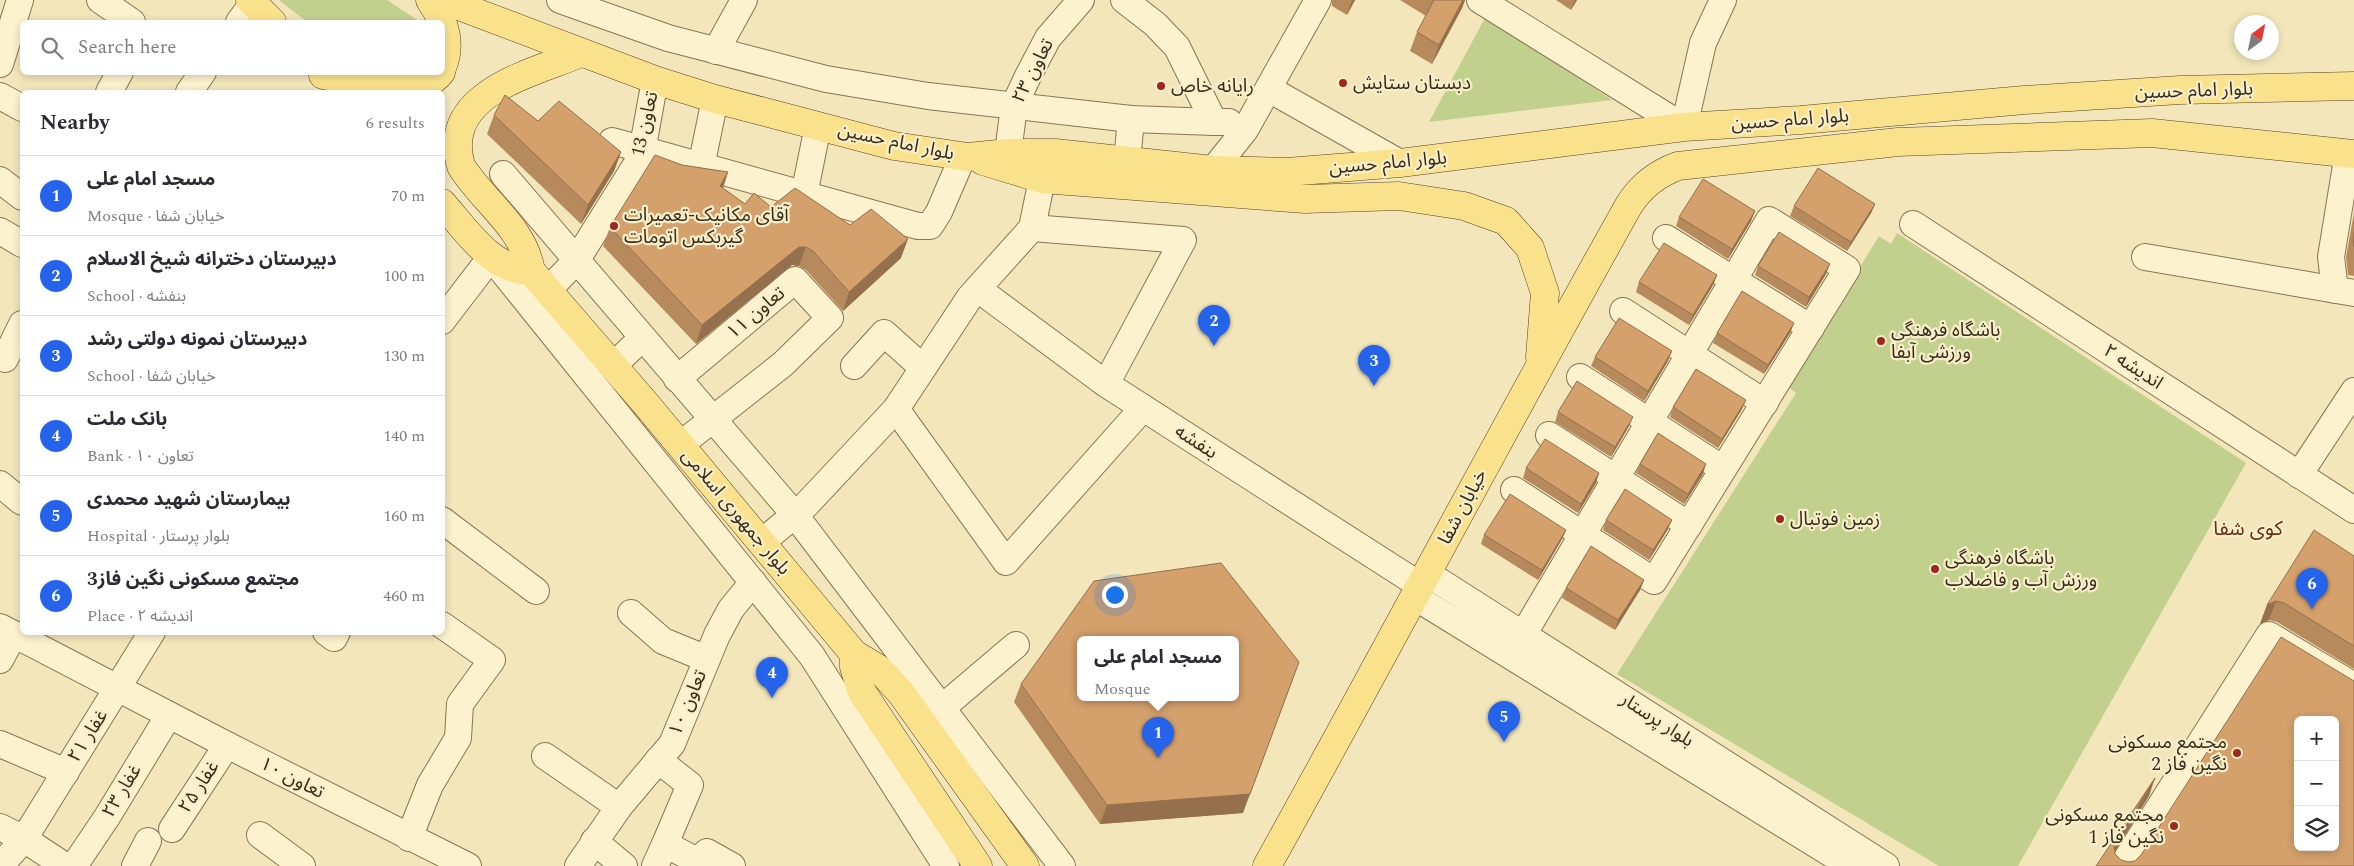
<!DOCTYPE html>
<html lang="en">
<head>
<meta charset="utf-8">
<style>
  :root { --surface:#fff; --page:#f7f7f7; --text:#2b2b33; --muted:#7c7c81; --line:#e1e1e2; --accent:#2563eb }
  body { margin:0; font-family:Spectral,"Noto Sans Arabic",serif; background:var(--page); color:var(--text) }
  .controls { position:absolute; right:15px; bottom:15px; display:grid; overflow:hidden; border-radius:8px; box-shadow:0 2px 8px #0003 }
  .controls button { width:45px; height:45px; display:grid; place-items:center; padding:0; border:0; border-bottom:1px solid var(--line); background:var(--surface); color:var(--text); font:25px sans-serif }
  .compass { position:absolute; left:2234px; top:15px; width:45px; height:45px; border-radius:50%; background:var(--surface); box-shadow:0 2px 8px #0003; rotate:33deg }
  .you { position:absolute; left:1114px; top:594px; width:18px; height:18px; margin:-12px; border:4px solid #fff; border-radius:50%; background:#1a73e8; box-shadow:0 0 0 8px #1a73e833 }
  .badge { display:grid; place-items:center; width:32px; height:32px; border-radius:50%; background:var(--accent); color:#fff; font-size:16px; font-weight:700 }
  .pin { position:absolute; translate:-50% -41px; filter:drop-shadow(0 1px 2px #0008) }
  .pin::after { content:''; position:absolute; top:26px; width:18px; height:15px; background:inherit; clip-path:polygon(0 0,100% 0,50% 100%) }
  .popup { position:absolute; left:1077px; top:636px; width:162px; height:65px; box-sizing:border-box; display:grid; place-content:center; border-radius:8px; background:var(--surface); filter:drop-shadow(0 1px 4px #0005); font-size:16px; white-space:nowrap; color:var(--muted) }
  .popup b { font-size:19px; color:var(--text) }
  .popup::after { content:''; position:absolute; left:50%; top:100%; margin-left:-10px; border:10px solid transparent; border-top-color:var(--surface) }
  .list { margin:0; padding:0; list-style:none }
  h2 { display:flex; justify-content:space-between; align-items:center; height:65px; margin:0; padding:0 20px; font-size:21px }
  h2 small { font-size:16px; font-weight:400; color:var(--muted) }
  .list li { display:grid; grid-template-columns:32px 1fr auto; gap:15px; align-items:center; box-sizing:border-box; height:80px; padding:0 20px; border-top:1px solid var(--line) }
  .list b { display:block; font-size:19px; white-space:nowrap }
  .list p { margin:0; font-size:16px; white-space:nowrap; color:var(--muted) }
  .list em { font-size:16px; font-style:normal; color:var(--muted) }
  .icon { flex:none; width:28px; height:28px; fill:none; stroke:currentColor; stroke-width:2; stroke-linecap:round; stroke-linejoin:round }
  .map { position:relative; flex:none; width:2354px; height:866px; overflow:hidden }
  .search { position:absolute; background:var(--surface); box-shadow:0 2px 8px #0003; left:20px; top:20px; width:425px; height:55px; display:flex; align-items:center; gap:12px; box-sizing:border-box; padding:0 18px; border-radius:8px; color:var(--muted); font-size:19px }
  .panel { position:absolute; background:var(--surface); box-shadow:0 2px 8px #0003; left:20px; top:90px; width:425px; height:545px; border-radius:8px }
  .map>svg:first-child { display:block }
</style>
</head>
<body>
<div class="map">
<svg width="2354" height="866" viewBox="0 0 2354 866">
  <rect width="100%" height="100%" fill="#f2e6ba"/>
  <g fill="#c2d08e">
    <polygon points="279,0 387,0 420,22 307,22"/>
    <polygon points="1486,16 1612,100 1429,122"/>
    <polygon points="1897,233 2246,463 2018,866 1939,866 1617,674 1796,393 1787,386 1879,236 1891,244"/>
  </g>
  <g fill="none" stroke-linecap="round" stroke-linejoin="round">
    <g stroke="#8a7553" stroke-width="28">
      <g id="minor">
        <polyline points="100,0 132,22"/>
        <polyline points="560,0 668,38 826,79 928,96 972,101 1131,119 1214,122"/>
        <polyline points="1124,0 1155,24 1177,47 1214,122 1229,122"/>
        <polyline points="1480,0 1684,127 1703,43 1723,0"/>
        <polyline points="239,22 253,3"/>
        <polyline points="716,51 744,0"/>
        <polyline points="0,64 20,0"/>
        <polyline points="1269,89 1400,163"/>
        <polyline points="109,92 120,72"/>
        <polyline points="189,92 203,72"/>
        <polyline points="0,96 22,108"/>
        <polyline points="612,141 918,226 930,226 939,212 963,156"/>
        <polyline points="1008,153 1014,106 1028,76 1048,38 1081,0"/>
        <polyline points="1127,161 1131,119"/>
        <polyline points="701,167 715,99"/>
        <polyline points="1213,170 1245,130 1318,0"/>
        <polyline points="503,174 795,515 1062,866"/>
        <polyline points="0,180 22,197"/>
        <polyline points="804,195 818,126"/>
        <polyline points="1913,224 2354,510"/>
        <polyline points="1032,228 1183,240 1106,384"/>
        <polyline points="0,231 22,244"/>
        <polyline points="1666,238 1811,328"/>
        <polyline points="2145,257 2354,293"/>
        <polyline points="978,289 1106,384 1421,586"/>
        <polyline points="548,290 576,261 641,157 655,80"/>
        <polyline points="2335,290 2331,257 2348,153"/>
        <polyline points="1623,311 1765,403"/>
        <polyline points="442,321 491,257 812,656 946,866"/>
        <polyline points="5,359 22,324"/>
        <polyline points="613,366 642,338"/>
        <polyline points="854,366 884,333 923,368"/>
        <polyline points="1580,377 1723,469"/>
        <polyline points="677,379 795,280 830,318 783,364 680,445"/>
        <polyline points="896,409 1006,562 1143,408"/>
        <polyline points="1549,435 1689,525"/>
        <polyline points="2299,475 2354,391"/>
        <polyline points="0,484 22,502"/>
        <polyline points="1514,490 1654,581 1847,269 1769,220 1523,635"/>
        <polyline points="442,520 536,591"/>
        <polyline points="761,543 806,505 896,409 970,297 1032,228 1042,179"/>
        <polyline points="1428,574 1886,866"/>
        <polyline points="1415,597 1851,866"/>
        <polyline points="631,613 663,641 707,659"/>
        <polyline points="0,627 227,745 468,866"/>
        <polyline points="326,632 334,638 337,632"/>
        <polyline points="0,660 14,634"/>
        <polyline points="943,707 1016,645"/>
        <polyline points="0,744 66,772"/>
        <polyline points="545,756 619,807"/>
        <polyline points="658,760 690,785 665,844"/>
        <polyline points="0,827 24,839 65,866"/>
        <polyline points="172,829 227,745"/>
        <polyline points="260,835 302,866"/>
        <polyline points="409,838 430,785 458,738 460,704 492,660 442,625"/>
        <polyline points="594,841 624,866"/>
        <polyline points="0,866 24,839 152,632"/>
        <polyline points="74,866 107,817 169,715"/>
        <polyline points="135,866 148,841"/>
        <polyline points="578,866 619,807 672,744 717,635 731,609 753,582"/>
        <polyline points="655,866 665,844 697,861 707,852 732,866"/>
        <polyline points="2122,866 2269,635 2354,686"/>
      </g>
    </g>
    <g stroke="#574228" stroke-width="29">
      <g id="major">
        <polyline points="250,0 272,22"/>
        <path d="M430 0C445 21 452 44 442 68"/>
        <polyline points="443,0 655,80 715,99 894,146 968,157 1008,153 1055,153 1213,170 1287,172 1400,163 1684,127 1801,120 2024,100 2180,90 2354,86"/>
        <path d="M323 75C354 81 418 103 441 72"/>
        <polyline points="983,161 1042,179 1305,199 1399,196 1464,206 1506,221 1530,248 1545,293 1540,357"/>
        <path d="M442 203C467 231 491 270 531 271L646 404 854 654V667L862 692 978 866"/>
        <path d="M531 271C523 226 484 203 461 166 440 93 531 74 581 53"/>
        <polyline points="854,654 879,669 901,693 1025,866"/>
        <path d="M1267 866C1389 646 1506 424 1629 205 1641 186 1656 174 1678 166L1898 142 2152 133 2354 154"/>
      </g>
    </g>
    <use href="#minor" stroke="#fcf2ce" stroke-width="26"/>
    <use href="#major" stroke="#fae28d" stroke-width="28"/>
  </g>
  <g fill="#b68a5d">
    <polygon points="1332,0 1355,0 1347,15 1332,6"/>
    <polygon points="1400,0 1465,0 1462,8 1432,64 1410,51 1417,32 1426,16"/>
    <polygon points="1556,0 1577,0 1571,10"/>
    <polygon points="494,115 621,152 614,171 581,224 487,134"/>
    <polygon points="682,165 728,172 723,188 745,204 771,207 901,258 843,311 806,270 799,266 792,265 696,344 603,246 610,227"/>
    <polygon points="1875,204 1871,213 1847,251 1790,216 1794,206"/>
    <polygon points="1755,211 1751,221 1728,259 1676,226 1679,217"/>
    <polygon points="2354,213 2354,276 2348,275 2346,257"/>
    <polygon points="1758,266 1826,274 1806,307 1755,275"/>
    <polygon points="1717,275 1713,285 1689,325 1636,292 1639,282"/>
    <polygon points="1794,323 1790,333 1764,374 1713,343 1717,333"/>
    <polygon points="1595,357 1668,361 1644,401 1591,366"/>
    <polygon points="1673,407 1742,409 1718,448 1670,417"/>
    <polygon points="1558,412 1629,426 1611,457 1555,422"/>
    <polygon points="1640,464 1703,474 1684,504 1636,473"/>
    <polygon points="1526,468 1599,473 1596,483 1578,513 1523,478"/>
    <polygon points="1606,520 1668,529 1649,560 1603,530"/>
    <polygon points="1566,530 1562,539 1538,580 1481,544 1484,535"/>
    <polygon points="2354,556 2354,669 2277,622 2269,620 2260,624 2267,605"/>
    <polygon points="1644,580 1640,590 1615,630 1562,598 1566,588"/>
    <polygon points="1021,684 1243,813 1100,824 1014,702"/>
  </g>
  <g fill="#94704c">
    <polygon points="1352,0 1355,0 1347,15"/>
    <polygon points="1463,0 1465,0 1462,8 1432,64 1439,45"/>
    <polygon points="1575,0 1577,0 1571,10"/>
    <polygon points="621,152 614,171 581,224 588,205"/>
    <polygon points="728,172 722,191 720,186"/>
    <polygon points="1875,204 1871,213 1847,251 1851,242"/>
    <polygon points="1755,211 1751,221 1728,259 1732,249"/>
    <polygon points="908,239 901,258 843,311 849,292"/>
    <polygon points="799,247 806,247 799,266 792,265 696,344 702,325"/>
    <polygon points="1830,264 1826,274 1806,307 1809,297"/>
    <polygon points="1717,275 1713,285 1689,325 1693,315"/>
    <polygon points="1794,323 1790,333 1764,374 1768,365"/>
    <polygon points="1672,351 1668,361 1644,401 1648,391"/>
    <polygon points="1746,400 1742,409 1718,448 1722,439"/>
    <polygon points="1633,417 1629,426 1611,457 1615,447"/>
    <polygon points="1706,464 1703,474 1684,504 1688,494"/>
    <polygon points="1599,473 1596,483 1578,513 1581,504"/>
    <polygon points="1672,520 1668,529 1649,560 1653,550"/>
    <polygon points="1566,530 1562,539 1538,580 1542,570"/>
    <polygon points="1644,580 1640,590 1615,630 1618,620"/>
    <polygon points="2276,601 2269,620 2260,624 2267,605"/>
    <polygon points="1299,662 1243,813 1100,824 1107,805"/>
    <polygon points="2155,778 2149,796 2107,865 2114,846"/>
  </g>
  <g fill="#d4a06c" stroke="#94704c" fill-rule="evenodd">
    <polygon points="1434,0 1463,0 1439,45 1417,32"/>
    <polygon points="505,95 538,121 559,101 621,152 588,205 494,115"/>
    <polygon points="655,155 682,165 728,172 720,186 745,204 754,193 771,207 795,188 850,225 871,209 908,239 849,292 813,251 806,247 799,247 702,325 610,227"/>
    <polygon points="1818,168 1875,204 1851,242 1794,206"/>
    <polygon points="1703,179 1755,211 1732,249 1679,217"/>
    <polygon points="1779,232 1830,264 1809,297 1758,266"/>
    <polygon points="2354,232 2354,247 2353,239"/>
    <polygon points="1664,243 1717,275 1693,315 1639,282"/>
    <polygon points="1742,291 1794,323 1768,365 1717,333"/>
    <polygon points="1619,318 1672,351 1648,391 1595,357"/>
    <polygon points="1696,369 1746,400 1722,439 1673,407"/>
    <polygon points="1577,381 1633,417 1615,447 1558,412"/>
    <polygon points="1658,433 1706,464 1688,494 1640,464"/>
    <polygon points="1545,439 1599,473 1581,504 1526,468"/>
    <polygon points="1625,489 1672,520 1653,550 1606,520"/>
    <polygon points="1510,494 1566,530 1542,570 1484,535"/>
    <polygon points="2314,530 2354,556 2354,646 2284,603 2276,601 2267,605"/>
    <polygon points="1591,546 1644,580 1618,620 1566,588"/>
    <path d="M1221 563 1299 662 1250 794 1107 805 1021 684 1094 581ZM1080 639H1236V697H1080Z"/>
    <path d="M2281 637 2354 681V866H2096L2155 778 2114 846 2115 854 2121 860 2128 862 2135 861 2141 855ZM2298 720H2335V847H2298Z"/>
  </g>
  <g fill="#9e281e" stroke="#f8efca" stroke-width="2">
    <circle cx="1343" cy="83" r="5"/>
    <circle cx="1161" cy="86" r="5"/>
    <circle cx="614" cy="226" r="5"/>
    <circle cx="1881" cy="341" r="5"/>
    <circle cx="1780" cy="519" r="5"/>
    <circle cx="1935" cy="569" r="5"/>
    <circle cx="2237" cy="753" r="5"/>
    <circle cx="2174" cy="826" r="5"/>
  </g>
  <g text-anchor="middle" dominant-baseline="central" stroke-width="4.5" stroke-linejoin="round" paint-order="stroke">
    <g font-size="19" fill="#372b1a" stroke="#f8efca">
      <text transform="translate(1033 71) rotate(-63)">تعاون ۲۳</text>
      <text transform="translate(2194 91) rotate(-2)">بلوار امام حسین</text>
      <text transform="translate(1790 120) rotate(-4)">بلوار امام حسین</text>
      <text transform="translate(645 124) rotate(-77)">تعاون 13</text>
      <text transform="translate(896 142) rotate(12)">بلوار امام حسین</text>
      <text transform="translate(1388 163) rotate(-5)">بلوار امام حسین</text>
      <text transform="translate(756 313) rotate(-40)">تعاون ۱۱</text>
      <text transform="translate(2133 367) rotate(33)">اندیشه ۲</text>
      <text transform="translate(1196 442) rotate(33)">بنفشه</text>
      <text transform="translate(1463 507) rotate(-62)">خیابان شفا</text>
      <text transform="translate(736 512) rotate(50)">بلوار جمهوری اسلامی</text>
      <text transform="translate(688 703) rotate(-67)">تعاون ۱۰</text>
      <text transform="translate(1657 720) rotate(33)">بلوار پرستار</text>
      <text transform="translate(88 736) rotate(-58)">غفار ۲۱</text>
      <text transform="translate(292 778) rotate(27)">تعاون ۱۰</text>
      <text transform="translate(199 787) rotate(-57)">غفار ۲۵</text>
      <text transform="translate(122 791) rotate(-59)">غفار ۲۳</text>
    </g>
    <g font-size="19" fill="#372b1a" stroke="#f8efca" text-anchor="start">
      <text x="1353" y="83">دبستان ستایش</text>
      <text x="1171" y="86">رایانه خاص</text>
      <text x="624" y="215">آقای مکانیک-تعمیرات<tspan x="624" dy="22">گیربکس اتومات</tspan></text>
      <text x="1891" y="330">باشگاه فرهنگی<tspan x="1891" dy="22">ورزشی آبفا</tspan></text>
      <text x="1790" y="519">زمین فوتبال</text>
      <text x="1945" y="558">باشگاه فرهنگی<tspan x="1945" dy="22">ورزش آب و فاضلاب</tspan></text>
      <text x="2227" y="742" text-anchor="end">مجتمع مسکونی<tspan x="2227" dy="22">نگین فاز 2</tspan></text>
      <text x="2164" y="815" text-anchor="end">مجتمع مسکونی<tspan x="2164" dy="22">نگین فاز 1</tspan></text>
    </g>
    <g font-size="20" fill="#682e15" stroke="#f8efca">
      <text x="2248" y="529">کوی شفا</text>
    </g>
  </g>
</svg>
<div class="controls">
<button>+</button>
<button>−</button>
<button><svg class="icon" aria-label="layers" viewBox="0 0 24 24"><path d="M12 4l9 5-9 5-9-5zM3 14l9 5 9-5"/></svg></button>
</div>
<svg class="compass" viewBox="-18 -18 36 36"><path d="M0-13l5 13h-10z" fill="#e53935"/><path d="M0 13l5-13h-10z" fill="#7c7c81"/></svg>
<div class="you"></div>
<div class="pin badge" style="left:1158px;top:758px">1</div>
<div class="popup"><b>مسجد امام علی</b>Mosque</div>
<div class="pin badge" style="left:1214px;top:346px">2</div>
<div class="pin badge" style="left:1374px;top:386px">3</div>
<div class="pin badge" style="left:772px;top:698px">4</div>
<div class="pin badge" style="left:1504px;top:742px">5</div>
<div class="pin badge" style="left:2312px;top:609px">6</div>
<div class="search"><svg class="icon" aria-label="search" viewBox="0 0 24 24"><circle cx="10" cy="10" r="6"/><path d="M15 15l6 6"/></svg>Search here</div>
<section class="panel">
<h2>Nearby<small>6 results</small></h2>
<ul class="list">
<li><span class="badge">1</span><div><b>مسجد امام علی</b><p>Mosque · خیابان شفا</p></div><em>70 m</em></li>
<li><span class="badge">2</span><div><b>دبیرستان دخترانه شیخ الاسلام</b><p>School · بنفشه</p></div><em>100 m</em></li>
<li><span class="badge">3</span><div><b>دبیرستان نمونه دولتی رشد</b><p>School · خیابان شفا</p></div><em>130 m</em></li>
<li><span class="badge">4</span><div><b>بانک ملت</b><p>Bank · تعاون ۱۰</p></div><em>140 m</em></li>
<li><span class="badge">5</span><div><b>بیمارستان شهید محمدی</b><p>Hospital · بلوار پرستار</p></div><em>160 m</em></li>
<li><span class="badge">6</span><div><b>مجتمع مسکونی نگین فاز3</b><p>Place · اندیشه ۲</p></div><em>460 m</em></li>
</ul>
</section>
</div>
</body>
</html>
